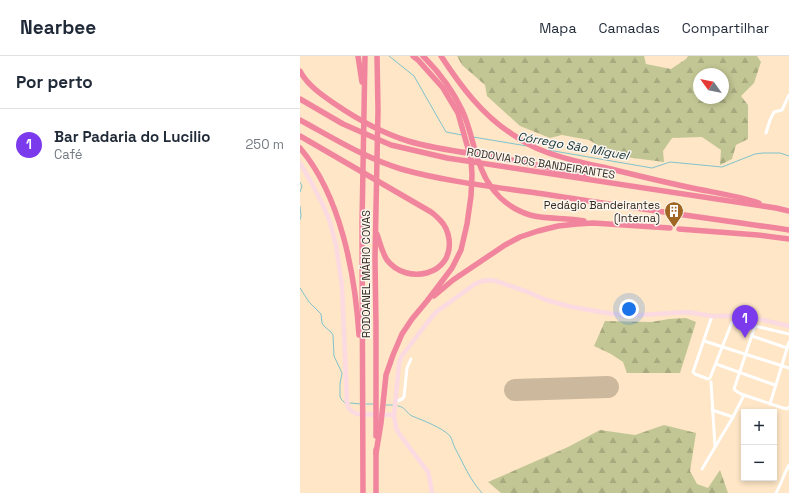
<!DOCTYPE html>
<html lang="pt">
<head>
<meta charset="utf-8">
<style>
  :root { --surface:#fff; --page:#f6f6f7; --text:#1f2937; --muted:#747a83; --line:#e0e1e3; --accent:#7c3aed }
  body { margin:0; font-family:"Space Grotesk",sans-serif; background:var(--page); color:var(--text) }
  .controls { position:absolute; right:12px; bottom:12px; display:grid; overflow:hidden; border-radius:0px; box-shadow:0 2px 6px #0003 }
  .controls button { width:36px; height:36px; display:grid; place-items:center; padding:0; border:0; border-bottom:1px solid var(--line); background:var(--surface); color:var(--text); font:20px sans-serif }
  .compass { position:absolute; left:393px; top:12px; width:36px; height:36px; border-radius:50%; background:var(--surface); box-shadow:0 2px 6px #0003; rotate:303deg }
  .you { position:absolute; left:329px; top:253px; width:14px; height:14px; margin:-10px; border:3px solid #fff; border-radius:50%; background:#1a73e8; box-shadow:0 0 0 6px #1a73e833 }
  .badge { display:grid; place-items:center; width:26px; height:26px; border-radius:50%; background:var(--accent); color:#fff; font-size:13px; font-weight:700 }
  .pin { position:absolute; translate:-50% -33px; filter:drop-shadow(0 1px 2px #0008) }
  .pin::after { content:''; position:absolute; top:21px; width:14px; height:12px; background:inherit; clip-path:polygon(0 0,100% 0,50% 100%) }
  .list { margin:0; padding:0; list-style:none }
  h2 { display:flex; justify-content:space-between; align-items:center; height:52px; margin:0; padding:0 16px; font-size:17px }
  h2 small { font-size:13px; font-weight:400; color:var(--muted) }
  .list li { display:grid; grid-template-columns:26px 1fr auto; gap:12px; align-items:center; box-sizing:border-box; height:72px; padding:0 16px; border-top:1px solid var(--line) }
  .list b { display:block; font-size:15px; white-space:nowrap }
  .list p { margin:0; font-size:13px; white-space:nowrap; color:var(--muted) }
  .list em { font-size:13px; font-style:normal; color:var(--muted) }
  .map { position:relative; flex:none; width:489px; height:437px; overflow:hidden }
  header { display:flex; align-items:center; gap:24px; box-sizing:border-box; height:56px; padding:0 20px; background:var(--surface); border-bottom:1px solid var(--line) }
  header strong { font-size:19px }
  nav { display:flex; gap:22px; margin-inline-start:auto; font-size:14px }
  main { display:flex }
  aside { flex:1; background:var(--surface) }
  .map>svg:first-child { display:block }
</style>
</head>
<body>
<header>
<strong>Nearbee</strong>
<nav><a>Mapa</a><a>Camadas</a><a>Compartilhar</a></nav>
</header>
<main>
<aside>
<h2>Por perto<small></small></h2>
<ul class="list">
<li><span class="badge">1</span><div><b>Bar Padaria do Lucilio</b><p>Café</p></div><em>250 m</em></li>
</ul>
</aside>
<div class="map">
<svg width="489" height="437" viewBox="0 0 489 437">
  <defs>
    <pattern id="forest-firs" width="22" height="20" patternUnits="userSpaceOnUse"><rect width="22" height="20" fill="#c2c694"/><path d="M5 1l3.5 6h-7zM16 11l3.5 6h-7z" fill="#a7aa7f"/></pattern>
  </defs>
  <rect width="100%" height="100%" fill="#fee6c6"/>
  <g fill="url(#forest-firs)" fill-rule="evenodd">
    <path d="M157 0H344L346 8 371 13 386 3 388 0H457L461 6 454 27 441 40 448 49V83L436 89 432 103 420 109 421 94 402 81 372 82 363 95 364 106 317 100 289 84 262 79 250 82 220 70 187 40 185 29 162 9ZM399 18H423V42H399Z"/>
    <polygon points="386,262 396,266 380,317 327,317 323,306 311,298 294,290 305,265 351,266 369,263"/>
    <polygon points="364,369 396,377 390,415 397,428 408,432 420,414 428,437 201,437 188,426 268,391 300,374 335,379"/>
  </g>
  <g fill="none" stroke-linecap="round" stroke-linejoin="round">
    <g stroke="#80c3cd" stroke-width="1">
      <polyline points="89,0 114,20 146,76 162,79"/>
      <polyline points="173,81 227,90"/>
      <polyline points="248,94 352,112 370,106 422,111 455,98 463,97 480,97 489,100"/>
      <polyline points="0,126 2,130 0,136"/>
      <polyline points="0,150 1,160 0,164"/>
      <polyline points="0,232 9,246 21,258 22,267 24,270 31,276 33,279 34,300 42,317 40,328 40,340 41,343 45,347"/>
      <polyline points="50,347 61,348"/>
      <polyline points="66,348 75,348"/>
      <polyline points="86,349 93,349"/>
      <path d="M98 350C106 351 106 357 112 360 122 364 143 372 150 380 152 383 153 388 155 392 163 407 170 424 182 437"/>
    </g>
    <polyline stroke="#ccb89c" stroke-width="22" points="215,334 308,331"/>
    <g stroke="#fff" stroke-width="3">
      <polyline points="466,77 470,64 474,56 482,54 489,39"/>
      <polyline points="412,260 393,316 395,318 408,323 410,322 432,266 438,266 489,278"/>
      <polyline points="455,270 434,333 436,335 441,338 483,352 487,353 489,351"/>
      <polyline points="452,280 487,292"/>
      <polyline points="404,285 489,312"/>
      <polyline points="416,308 475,329"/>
      <polyline points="411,326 415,391"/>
      <polyline points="95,346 102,343 104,341 107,312 111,303"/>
      <polyline points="470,348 489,286"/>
      <polyline points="412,354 433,361"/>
      <polyline points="402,413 433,361 444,339"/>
      <path d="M476 437C481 428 484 418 489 409"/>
    </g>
    <g stroke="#fbdae2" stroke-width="4.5">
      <polyline points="0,107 10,124 23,149 30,166 36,189 42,230 47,348 50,354 57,358 94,359"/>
      <polyline points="132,437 130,425 128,416 100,379 96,372 94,359 99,308 101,301 127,267 136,256 175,228 182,225 190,224 196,225 228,236 246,244 272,251 307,257 326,260 387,256 412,260 428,260 459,263 489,270"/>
    </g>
    <g stroke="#f1859d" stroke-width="5.5">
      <polyline points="58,0 62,26"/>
      <path d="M123 0C139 16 152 33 162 54 171 73 173 93 181 112 190 135 207 152 230 159 248 164 266 161 284 165"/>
      <path d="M141 0C160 29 182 59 212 78 222 85 234 92 246 96 267 104 289 108 311 113 339 120 368 127 397 133 417 137 438 140 459 147"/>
      <path d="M0 15C7 29 22 39 35 48 57 63 82 77 108 85 134 93 162 96 189 100 222 105 255 113 287 121"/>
      <polyline points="0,43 43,68 91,89 147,102 476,152 489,155"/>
      <path d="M0 64C33 82 65 102 101 113 147 126 196 131 244 138 325 151 407 162 489 174"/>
      <path d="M0 80 131 156C134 158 137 161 140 164 145 169 148 176 149 183 154 219 107 230 87 204 82 196 80 187 77 178"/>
      <path d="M0 92C41 140 55 218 59 279"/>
      <polyline points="379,173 458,179 489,183"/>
      <polyline points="134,240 153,224 205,189 220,181 238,175 258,170 277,168 293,167 370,172"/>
      <polyline points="76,380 76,270 75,202 78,54 77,0"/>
      <polyline points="76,394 76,437"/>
      <polyline points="76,397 81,367 86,319 93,299 102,278 112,263 127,245 152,212 161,194 167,168 171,140 172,119 171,103 158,57 143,32 118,4 113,0"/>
      <polyline points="63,437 62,168 65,0"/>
    </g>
  </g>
  <defs>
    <g id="building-pin" transform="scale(1)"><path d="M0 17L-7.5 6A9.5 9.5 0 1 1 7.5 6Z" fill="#9f6624" stroke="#fbf6f0"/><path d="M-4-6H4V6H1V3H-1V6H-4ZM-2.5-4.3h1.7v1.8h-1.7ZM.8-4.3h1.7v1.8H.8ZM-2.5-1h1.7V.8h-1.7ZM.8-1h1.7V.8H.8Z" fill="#fff"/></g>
  </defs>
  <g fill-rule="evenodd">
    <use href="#building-pin" x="374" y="155"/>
  </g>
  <g text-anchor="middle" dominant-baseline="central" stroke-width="3" stroke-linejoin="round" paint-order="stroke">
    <g font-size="11" fill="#342b1f" stroke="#fbf6f0">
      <text transform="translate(241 107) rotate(9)">RODOVIA DOS BANDEIRANTES</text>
      <text transform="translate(66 218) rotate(-90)">RODOANEL MÁRIO COVAS</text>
    </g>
    <g font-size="11" fill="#342b1f" stroke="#fbf6f0" text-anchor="end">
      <text x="360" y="149">Pedágio Bandeirantes<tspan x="360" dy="13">(Interna)</tspan></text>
    </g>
    <g font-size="12" font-style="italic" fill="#0e3035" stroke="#fbf6f0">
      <text transform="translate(273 90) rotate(10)">Córrego São Miguel</text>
    </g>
  </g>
</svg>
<div class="controls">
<button>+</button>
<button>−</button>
</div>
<svg class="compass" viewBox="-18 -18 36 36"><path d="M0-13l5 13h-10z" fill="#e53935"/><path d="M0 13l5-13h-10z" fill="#747a83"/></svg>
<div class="you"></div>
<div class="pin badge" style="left:445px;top:282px">1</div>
</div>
</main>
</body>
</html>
